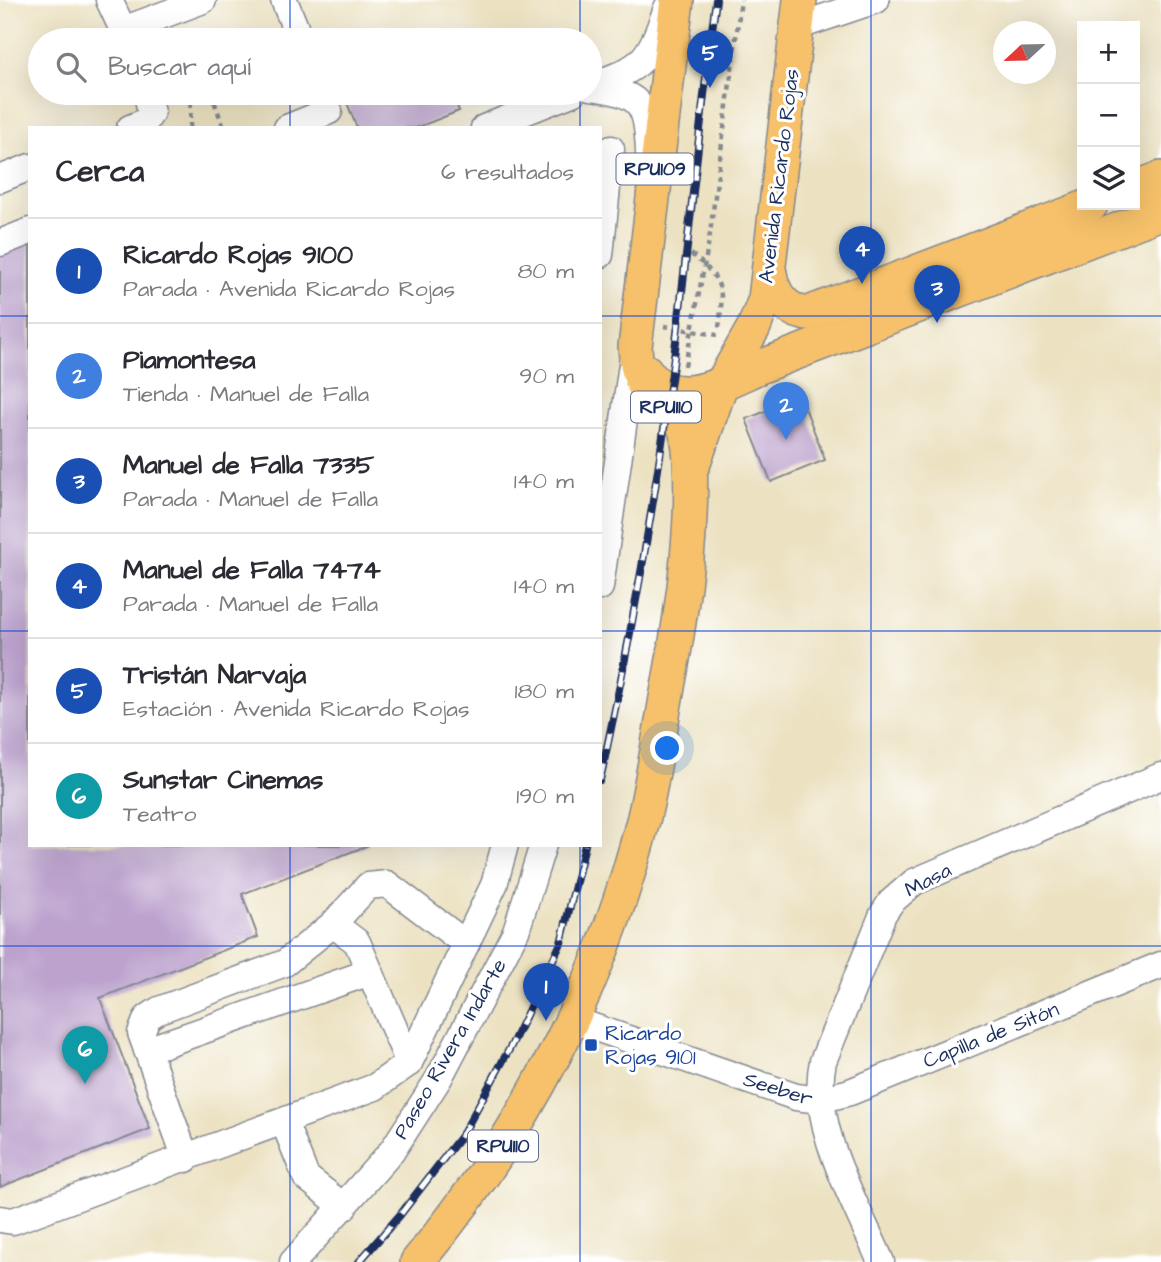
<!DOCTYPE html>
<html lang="es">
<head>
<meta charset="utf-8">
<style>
  :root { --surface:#fff; --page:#f7f7f7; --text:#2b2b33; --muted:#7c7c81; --line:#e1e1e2; --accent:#c8321e }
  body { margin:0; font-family:"Architects Daughter",sans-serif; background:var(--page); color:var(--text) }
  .controls { position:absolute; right:21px; top:21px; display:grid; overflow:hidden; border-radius:0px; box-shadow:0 7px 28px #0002 }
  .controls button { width:63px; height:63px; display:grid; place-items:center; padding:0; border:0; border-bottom:2px solid var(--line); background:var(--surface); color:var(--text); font:35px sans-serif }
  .compass { position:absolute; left:993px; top:21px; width:63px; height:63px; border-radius:50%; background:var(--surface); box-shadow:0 7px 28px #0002; rotate:248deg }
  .you { position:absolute; left:668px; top:749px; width:24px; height:24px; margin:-18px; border:5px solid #fff; border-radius:50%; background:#1a73e8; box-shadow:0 0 0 10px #1a73e833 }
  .badge { display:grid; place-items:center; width:46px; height:46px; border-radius:50%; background:var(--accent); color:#fff; font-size:23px; font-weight:700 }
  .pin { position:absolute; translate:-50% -58px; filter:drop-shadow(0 2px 4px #0008) }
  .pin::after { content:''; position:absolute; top:37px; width:24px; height:21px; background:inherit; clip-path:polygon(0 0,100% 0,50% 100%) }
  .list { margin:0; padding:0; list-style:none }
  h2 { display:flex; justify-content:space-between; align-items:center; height:91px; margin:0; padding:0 28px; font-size:30px }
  h2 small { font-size:23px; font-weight:400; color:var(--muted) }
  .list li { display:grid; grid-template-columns:46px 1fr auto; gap:21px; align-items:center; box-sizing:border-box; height:105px; padding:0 28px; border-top:2px solid var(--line) }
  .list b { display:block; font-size:26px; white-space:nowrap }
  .list p { margin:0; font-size:23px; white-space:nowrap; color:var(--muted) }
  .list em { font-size:23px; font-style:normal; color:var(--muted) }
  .icon { flex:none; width:38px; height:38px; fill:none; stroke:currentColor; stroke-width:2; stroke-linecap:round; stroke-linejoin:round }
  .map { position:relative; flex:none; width:1161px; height:1262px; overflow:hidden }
  .search { position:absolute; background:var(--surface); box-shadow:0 7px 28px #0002; left:28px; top:28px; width:574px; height:77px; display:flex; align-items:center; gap:18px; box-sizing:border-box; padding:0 24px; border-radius:38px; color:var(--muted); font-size:26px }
  .panel { position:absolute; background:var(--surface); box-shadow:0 7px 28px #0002; left:28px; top:126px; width:574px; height:721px; border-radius:0px }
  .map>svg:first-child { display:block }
</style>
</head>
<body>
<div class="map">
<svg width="1161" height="1262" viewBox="0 0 1161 1262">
  <rect width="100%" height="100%" fill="#fff"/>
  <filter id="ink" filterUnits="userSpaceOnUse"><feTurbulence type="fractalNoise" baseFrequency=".0143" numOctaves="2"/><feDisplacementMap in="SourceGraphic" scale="14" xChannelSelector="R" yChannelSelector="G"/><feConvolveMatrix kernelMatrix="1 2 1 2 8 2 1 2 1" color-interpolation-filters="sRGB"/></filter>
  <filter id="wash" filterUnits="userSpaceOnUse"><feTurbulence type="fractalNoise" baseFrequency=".00686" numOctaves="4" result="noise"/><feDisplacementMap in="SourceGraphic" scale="28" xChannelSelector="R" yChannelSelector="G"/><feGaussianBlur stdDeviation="1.57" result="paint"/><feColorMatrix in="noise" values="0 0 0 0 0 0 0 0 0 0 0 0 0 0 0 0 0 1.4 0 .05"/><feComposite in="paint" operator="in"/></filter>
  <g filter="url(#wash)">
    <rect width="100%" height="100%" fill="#ece2c2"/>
    <g id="blocks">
      <g fill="#bca2cd">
        <polygon points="350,93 364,93 365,96 373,93 452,93 459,111 416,128 357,128 344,95"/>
        <polygon points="30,237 30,845 369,845 242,894 258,937 100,998 150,1129 0,1187 0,248"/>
        <polygon points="801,397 825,460 771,482 746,419"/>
      </g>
    </g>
  </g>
  <g filter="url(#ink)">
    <use href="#blocks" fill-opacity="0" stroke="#848890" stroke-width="2"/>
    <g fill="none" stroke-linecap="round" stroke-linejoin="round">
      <g stroke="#848890" stroke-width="29">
        <g id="minor">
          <polyline points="109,0 123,30 203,0"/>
          <polyline points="284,0 300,40"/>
          <polyline points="796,27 876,0"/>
          <path d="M590 86C644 67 648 62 667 8"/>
          <path d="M590 87C640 94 647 101 649 152"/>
          <polyline points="130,128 145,122 151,113 147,93"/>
          <polyline points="287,128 329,111"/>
          <polyline points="484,128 572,93"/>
          <polyline points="0,179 30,167"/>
          <polyline points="0,243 30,231"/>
          <polyline points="600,255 611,149"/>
          <polyline points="600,587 633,357"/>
          <polyline points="333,924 357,942 370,972"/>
          <polyline points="573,1020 796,1097 820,1100 850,1092 1161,965"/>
          <polyline points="147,1050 370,972 409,1063"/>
          <polyline points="284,1122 306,1177 344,1207"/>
          <polyline points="186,1159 141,1033 147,1018 159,1010 285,963 333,924 368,886 387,884 466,944"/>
          <polyline points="0,1219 13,1221 375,1087 409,1063 494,885 505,845"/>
          <polyline points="293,1262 392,1151 439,1078 516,931 543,845"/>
          <path d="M881 1262C856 1203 809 1125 823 1061L883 914 891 902 914 882 1161 776"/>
        </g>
      </g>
      <g stroke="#848890" stroke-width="36">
        <g id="major">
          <polyline points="1135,188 1161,178"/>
          <path d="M770 273C773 294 784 309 806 314L1091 205"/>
          <path d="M646 371C675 414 727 380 762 366L1161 213"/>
          <polyline points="694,463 721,385 754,327 765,299 800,0"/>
          <path d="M417 1262C526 1132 603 981 644 817 653 778 659 738 666 698 680 624 694 536 690 461 689 447 688 432 680 420 673 409 660 405 652 397 639 384 636 364 635 347L677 0"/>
        </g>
      </g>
      <g stroke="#848890" stroke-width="4.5" stroke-dasharray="5 5" stroke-linecap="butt">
        <polyline points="188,30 191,40"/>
        <polyline points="211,93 224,128"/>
        <polyline points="190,128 191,93"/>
        <path d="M691 254C723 279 724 289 719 328"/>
        <polyline points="664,326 717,335"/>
        <polyline points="685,366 709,241 741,0"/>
      </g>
      <use href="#minor" stroke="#fff" stroke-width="26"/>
      <use href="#major" stroke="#f6c16b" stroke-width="33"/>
      <g stroke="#1b2f5e" stroke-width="8">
        <g id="rail">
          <path d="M600 780C633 630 659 478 678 326 691 217 701 108 716 0"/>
          <polyline points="359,1262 400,1215 464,1132 511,1046 561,943 585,845"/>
        </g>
      </g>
      <use href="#rail" stroke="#fff" stroke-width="5" stroke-dasharray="16" stroke-linecap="butt"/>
    </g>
  </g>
  <path fill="none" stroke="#1d4ed8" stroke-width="2" stroke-opacity="0.55" d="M290 0V40M580 0V40M871 0V1262M290 93V128M580 93V128M0 316H30M600 316H1161M0 631H30M600 631H1161M290 845V1262M580 845V1262M0 946H1161"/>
  <rect fill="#1a4fb4" stroke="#fff" stroke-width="2.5" x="584" y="1038" width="14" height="14" rx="3.5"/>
  <g text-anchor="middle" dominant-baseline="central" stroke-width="6" stroke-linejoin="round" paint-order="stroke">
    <g fill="#fff" stroke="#5f6d8e" stroke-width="2">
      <rect x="616.5" y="153.5" width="77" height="31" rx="5"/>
      <rect x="631" y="391.5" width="70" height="31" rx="5"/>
      <rect x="468" y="1130.5" width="70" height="31" rx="5"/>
    </g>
    <g font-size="19" font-weight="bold" fill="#1b2f5e">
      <text x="655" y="169">RPU109</text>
      <text x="666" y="407">RPU110</text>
      <text x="503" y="1146">RPU110</text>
    </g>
    <g font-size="21" fill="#1b2f5e" stroke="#fff">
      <text transform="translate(779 176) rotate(-83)">Avenida Ricardo Rojas</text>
      <text transform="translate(928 880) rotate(-28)">Masa</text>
      <text transform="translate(991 1035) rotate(-22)">Capilla de Sitón</text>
      <text transform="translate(450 1049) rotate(-60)">Paseo Rivera Indarte</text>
      <text transform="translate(778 1089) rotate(17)">Seeber</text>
    </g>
    <g font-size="21" fill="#164399" stroke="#fff" text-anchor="start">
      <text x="605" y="1033">Ricardo<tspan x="605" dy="24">Rojas 9101</tspan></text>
    </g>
  </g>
</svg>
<div class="controls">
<button>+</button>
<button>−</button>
<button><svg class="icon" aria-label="layers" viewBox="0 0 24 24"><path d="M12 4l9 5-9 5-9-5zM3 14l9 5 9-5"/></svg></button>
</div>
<svg class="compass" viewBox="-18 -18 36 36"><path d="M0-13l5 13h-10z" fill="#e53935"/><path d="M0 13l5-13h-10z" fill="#7c7c81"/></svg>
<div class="you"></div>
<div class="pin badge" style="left:546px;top:1021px;background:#1a4fb4">1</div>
<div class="pin badge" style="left:786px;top:440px;background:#3f7fe0">2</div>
<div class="pin badge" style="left:937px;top:323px;background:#1a4fb4">3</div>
<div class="pin badge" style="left:862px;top:284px;background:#1a4fb4">4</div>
<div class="pin badge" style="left:710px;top:88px;background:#1a4fb4">5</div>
<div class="pin badge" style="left:85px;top:1084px;background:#0f9aa8">6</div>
<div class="search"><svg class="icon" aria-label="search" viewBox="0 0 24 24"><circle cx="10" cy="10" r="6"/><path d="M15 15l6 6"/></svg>Buscar aquí</div>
<section class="panel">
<h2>Cerca<small>6 resultados</small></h2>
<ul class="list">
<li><span class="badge" style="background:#1a4fb4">1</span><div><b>Ricardo Rojas 9100</b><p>Parada · Avenida Ricardo Rojas</p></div><em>80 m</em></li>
<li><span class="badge" style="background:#3f7fe0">2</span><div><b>Piamontesa</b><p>Tienda · Manuel de Falla</p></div><em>90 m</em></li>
<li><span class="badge" style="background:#1a4fb4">3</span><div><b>Manuel de Falla 7335</b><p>Parada · Manuel de Falla</p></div><em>140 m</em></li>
<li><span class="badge" style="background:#1a4fb4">4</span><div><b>Manuel de Falla 7474</b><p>Parada · Manuel de Falla</p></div><em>140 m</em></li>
<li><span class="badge" style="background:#1a4fb4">5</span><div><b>Tristán Narvaja</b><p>Estación · Avenida Ricardo Rojas</p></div><em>180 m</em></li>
<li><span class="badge" style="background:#0f9aa8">6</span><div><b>Sunstar Cinemas</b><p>Teatro</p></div><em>190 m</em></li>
</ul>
</section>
</div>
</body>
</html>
